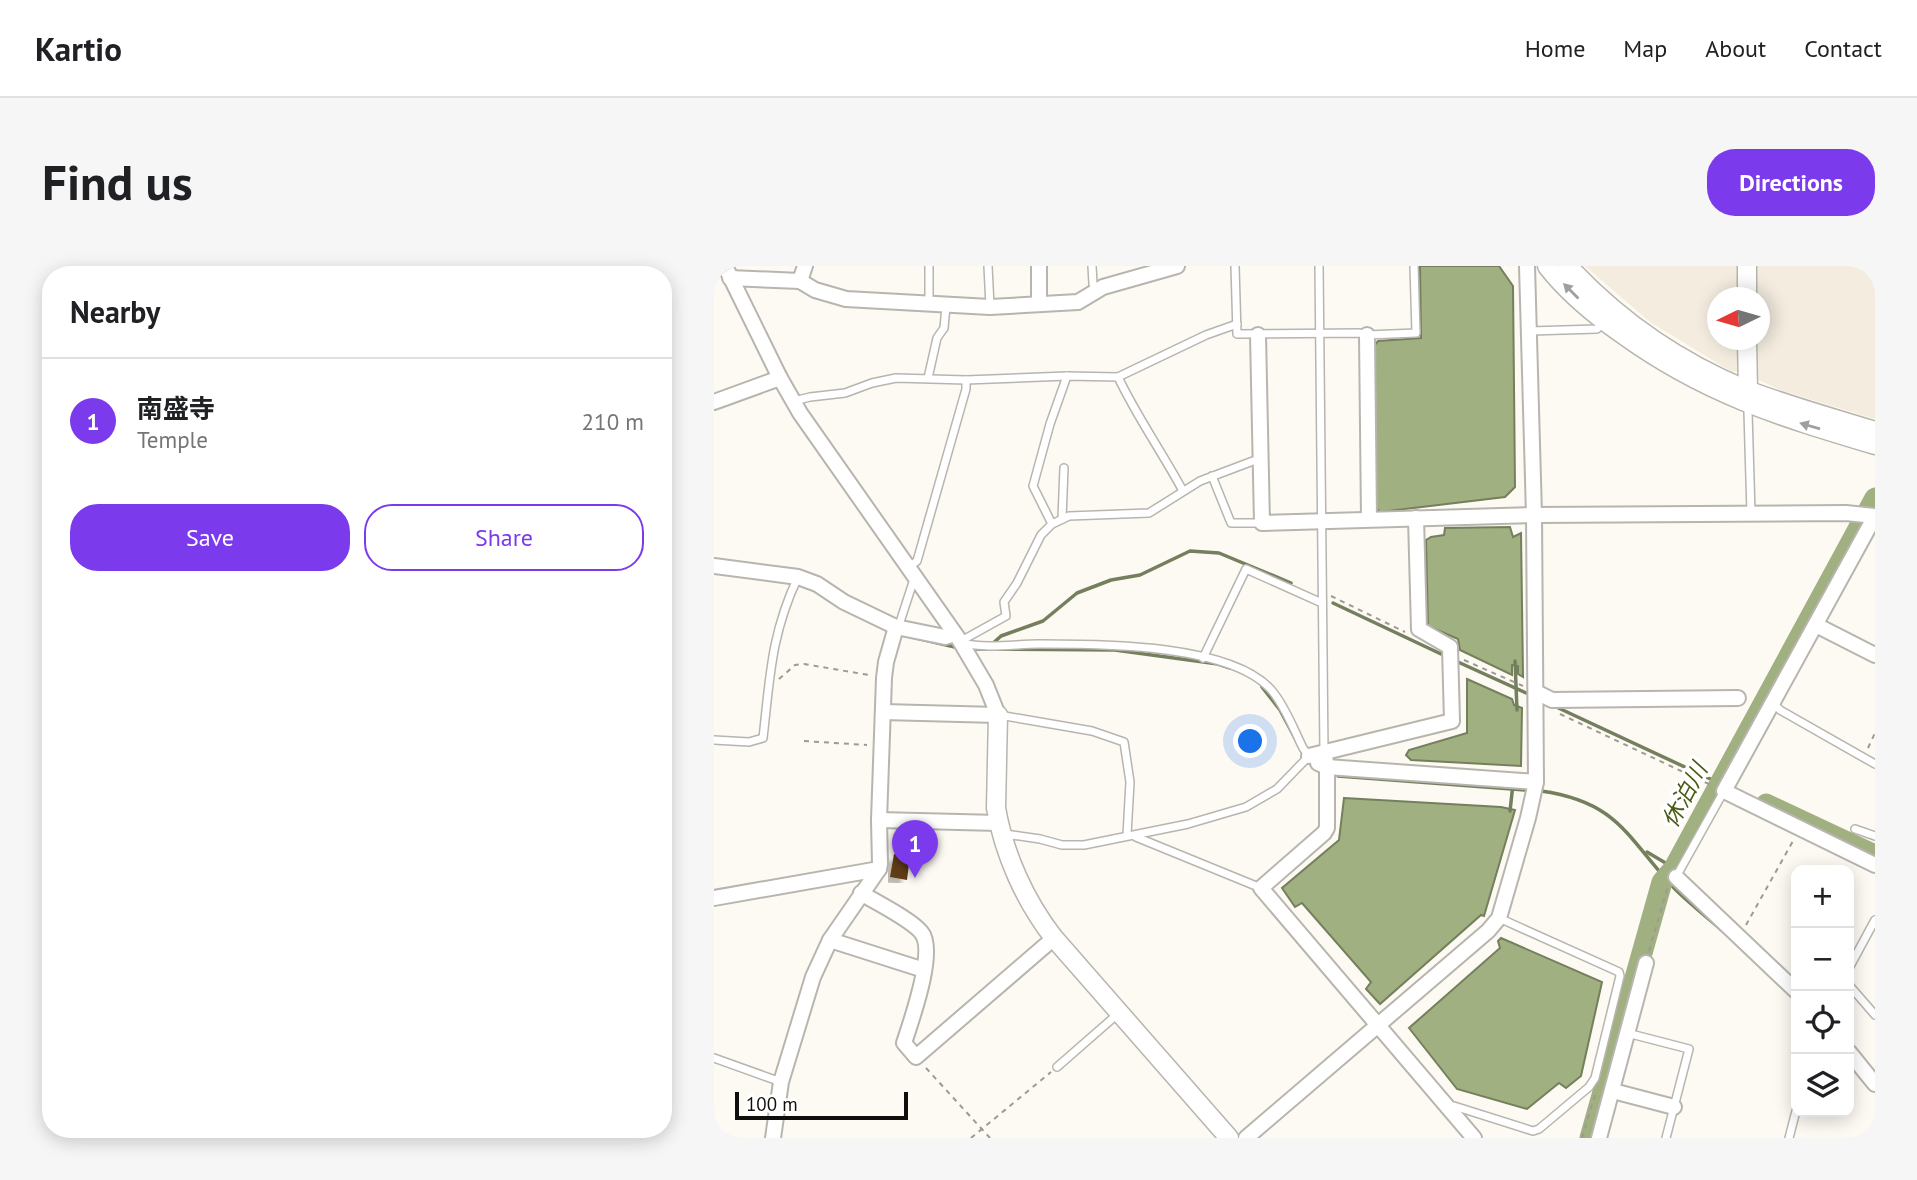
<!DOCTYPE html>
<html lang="en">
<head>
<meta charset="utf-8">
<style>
  :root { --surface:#fff; --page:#f6f6f6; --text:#202124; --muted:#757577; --line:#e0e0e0; --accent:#7c3aed }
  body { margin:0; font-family:"PT Sans","Noto Sans JP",sans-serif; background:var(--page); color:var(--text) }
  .controls { position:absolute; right:21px; bottom:21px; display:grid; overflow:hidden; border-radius:14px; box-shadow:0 4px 18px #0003 }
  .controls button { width:63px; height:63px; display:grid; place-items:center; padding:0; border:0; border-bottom:2px solid var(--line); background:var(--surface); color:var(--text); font:35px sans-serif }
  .compass { position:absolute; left:993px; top:21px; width:63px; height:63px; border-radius:50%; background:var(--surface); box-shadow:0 4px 18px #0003; rotate:265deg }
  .scale { position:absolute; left:21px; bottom:18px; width:173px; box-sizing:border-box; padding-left:7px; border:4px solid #0f0e0c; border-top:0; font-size:19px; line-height:24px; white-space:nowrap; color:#0f0e0c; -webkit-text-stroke:5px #fff; paint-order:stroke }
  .you { position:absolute; left:537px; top:476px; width:24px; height:24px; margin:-18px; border:5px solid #fff; border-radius:50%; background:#1a73e8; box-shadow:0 0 0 10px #1a73e833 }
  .badge { display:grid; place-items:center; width:46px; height:46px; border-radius:50%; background:var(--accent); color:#fff; font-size:23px; font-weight:700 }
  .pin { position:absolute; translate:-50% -58px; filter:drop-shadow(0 2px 4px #0008) }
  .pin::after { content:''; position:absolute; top:37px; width:24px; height:21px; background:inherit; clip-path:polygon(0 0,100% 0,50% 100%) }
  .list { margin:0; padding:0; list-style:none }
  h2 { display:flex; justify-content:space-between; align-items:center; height:91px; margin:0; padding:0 28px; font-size:30px }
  h2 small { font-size:23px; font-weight:400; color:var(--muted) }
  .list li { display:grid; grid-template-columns:46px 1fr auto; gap:21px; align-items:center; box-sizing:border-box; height:126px; padding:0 28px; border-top:2px solid var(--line) }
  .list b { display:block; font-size:26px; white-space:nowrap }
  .list p { margin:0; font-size:23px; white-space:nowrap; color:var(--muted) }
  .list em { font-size:23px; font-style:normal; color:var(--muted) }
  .actions { display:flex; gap:14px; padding:21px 28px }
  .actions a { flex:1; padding:16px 0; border:2px solid var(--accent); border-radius:28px; text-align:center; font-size:24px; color:var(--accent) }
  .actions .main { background:var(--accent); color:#fff }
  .icon { flex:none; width:38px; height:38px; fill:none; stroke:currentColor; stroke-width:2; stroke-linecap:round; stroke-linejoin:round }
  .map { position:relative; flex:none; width:1161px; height:872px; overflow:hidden; border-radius:28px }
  header { display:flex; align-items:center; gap:42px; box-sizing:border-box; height:98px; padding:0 35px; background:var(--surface); border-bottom:2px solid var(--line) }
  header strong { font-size:33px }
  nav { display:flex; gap:38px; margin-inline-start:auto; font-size:24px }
  .intro { display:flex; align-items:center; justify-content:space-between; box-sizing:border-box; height:168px; padding:0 42px }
  h1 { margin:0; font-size:49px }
  .button { padding:18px 32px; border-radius:28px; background:var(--accent); color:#fff; font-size:24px; font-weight:700 }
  main { display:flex; gap:42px; padding:0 42px }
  aside { flex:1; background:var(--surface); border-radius:28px; box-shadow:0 4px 18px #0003 }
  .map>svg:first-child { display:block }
</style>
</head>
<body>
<header>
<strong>Kartio</strong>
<nav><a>Home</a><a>Map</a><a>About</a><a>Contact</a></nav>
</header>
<div class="intro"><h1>Find us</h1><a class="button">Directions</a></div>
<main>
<aside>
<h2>Nearby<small></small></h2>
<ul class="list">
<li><span class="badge">1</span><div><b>南盛寺</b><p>Temple</p></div><em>210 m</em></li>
</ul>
<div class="actions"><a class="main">Save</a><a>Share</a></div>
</aside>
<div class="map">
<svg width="1161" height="872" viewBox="0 0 1161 872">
  <defs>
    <filter id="shadow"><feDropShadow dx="-6" dy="6" stdDeviation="2" flood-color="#0004"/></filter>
  </defs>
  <rect width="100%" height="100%" fill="#fdf9f3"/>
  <path fill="#f3ecdf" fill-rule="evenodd" d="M871 0H1161V153L1069 125 1025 105 1018 106 936 56ZM1003 32H1045V74H1003Z"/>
  <g fill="#a0b080" stroke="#747f5d" stroke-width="2">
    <polygon points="706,0 785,0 799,20 801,221 791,231 666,246 660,240 659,81 664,75 707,72"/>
    <polygon points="796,261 799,271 807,267 809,411 804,408 804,400 798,399 798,409 746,384 744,373 714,360 712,274 717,271 730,269 731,262"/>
    <polygon points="753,413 798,433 800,439 808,442 807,500 697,494 692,489 695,484 753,467"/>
    <polygon points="630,532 787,541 801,544 770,650 767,649 666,738 652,723 657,716 588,637 581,641 568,622 625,574"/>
    <polygon points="787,672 888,716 867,810 852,822 845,817 813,843 743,823 695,762 786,682 784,675"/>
  </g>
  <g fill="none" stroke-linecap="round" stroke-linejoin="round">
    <g stroke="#747f5d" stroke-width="3.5">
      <polyline points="619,337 727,388"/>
      <polyline points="198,371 245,382"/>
      <polyline points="277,379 287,370 329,355 363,327 397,314 426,309 476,285 505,287 577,317"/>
      <polyline points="256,383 401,384 504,398 516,402"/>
      <polyline points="801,395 803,444"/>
      <polyline points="744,396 812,427"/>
      <polyline points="548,421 566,444 591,491"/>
      <polyline points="838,439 1005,517"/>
      <polyline points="624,510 811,524"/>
      <path d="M827 525C905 536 913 572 961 623 976 638 994 652 1010 666"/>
      <polyline points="796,545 799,518"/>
      <polyline points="933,586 960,602"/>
    </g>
    <g stroke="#a0b080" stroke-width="21">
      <polyline points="1052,538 1161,589"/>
      <polyline points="876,872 948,616 960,602 1161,232"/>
    </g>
  </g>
  <polygon fill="#5e3c18" filter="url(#shadow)" points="180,588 196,590 193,614 176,611"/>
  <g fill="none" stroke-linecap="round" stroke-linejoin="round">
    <g stroke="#b8b5af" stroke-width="10">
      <g id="service">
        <polyline points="274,0 276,40"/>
        <polyline points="378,0 379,18 382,24"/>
        <polyline points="521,0 523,68 646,67 653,69 702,67 700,0"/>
        <polyline points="605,0 610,486"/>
        <polyline points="215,36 215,0"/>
        <polyline points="816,65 883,63 890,56"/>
        <path d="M404 111C423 151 448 186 469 225"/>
        <polyline points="214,112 223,72 230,62 232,40"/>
        <polyline points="80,135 96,131 131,127 158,117 182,112 252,114 353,110 404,111 492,69 523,58"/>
        <polyline points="1036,140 1034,146 1037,247"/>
        <polyline points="498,210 517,257 548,257"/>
        <polyline points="348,253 350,202"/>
        <polyline points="338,258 319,220 336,158 353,110"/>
        <polyline points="194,302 203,295 252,123 252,114"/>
        <polyline points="182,360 186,356 200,313"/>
        <polyline points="247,375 292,350 290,336 303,317 327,269 338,258 355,250 435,247 486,215 539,195 546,195"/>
        <path d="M250 377C270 383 303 378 324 378 384 378 520 377 559 426 572 442 580 464 589 482L595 490 563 523 532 541 474 558 370 579H348L326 573 291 568"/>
        <polyline points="489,392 532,303 608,337"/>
        <polyline points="1059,437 1066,444 1161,498"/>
        <polyline points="285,449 378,465 410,476 416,516 413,569"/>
        <path d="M0 474 35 476 49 472C56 411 57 368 84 311"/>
        <polyline points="1141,563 1161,570"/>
        <polyline points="422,571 547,622"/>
        <polyline points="962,611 1010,525"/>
        <polyline points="1135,702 1161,654"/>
        <polyline points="1135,719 1161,749"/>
        <polyline points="913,767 975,783 952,872"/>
        <polyline points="0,792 67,816"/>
        <polyline points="343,801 406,746"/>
        <polyline points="735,841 740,840 819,865 825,863 875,821 881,812 906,710 905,706 785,652"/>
        <polyline points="1075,872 1082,845"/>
      </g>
    </g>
    <g stroke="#b8b5af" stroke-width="18">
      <g id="minor">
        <polyline points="11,0 66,112 86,147 246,375 272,419 284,449 169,446"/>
        <polyline points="325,0 325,38"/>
        <polyline points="16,12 86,15 101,24 132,33 276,41 364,36 389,21 463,0"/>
        <polyline points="86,15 91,0"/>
        <polyline points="544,69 548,257 820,249 1132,247 1161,250"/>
        <polyline points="653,69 655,253"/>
        <polyline points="0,136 66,112"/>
        <polyline points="1161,250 1010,525 1161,599"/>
        <polyline points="0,300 84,311 103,318 130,336 182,361 231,371 240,368"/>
        <polyline points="1102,359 1161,389"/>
        <polyline points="822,426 838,434 1024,432"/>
        <polyline points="610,486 613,501 613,562 610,567 547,622 760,872"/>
        <polyline points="595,490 738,455 736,381 705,363 702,252"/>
        <polyline points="604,497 613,501 822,516"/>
        <polyline points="165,554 285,557"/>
        <polyline points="962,611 1082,725"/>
        <path d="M147 627C163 637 196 653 207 666 223 684 197 755 190 777L202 791 340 672"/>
        <polyline points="0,632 165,603"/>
        <polyline points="116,674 210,704"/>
        <polyline points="1135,786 1161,818"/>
        <polyline points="899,825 960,841"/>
        <polyline points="59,872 67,816 99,711 116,674 165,603 166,598 165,554 170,412 172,396 182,361"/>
        <polyline points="532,872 774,665 785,652 814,552 822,516 820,249 813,0"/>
        <polyline points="885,872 932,697"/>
      </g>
    </g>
    <g stroke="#b8b5af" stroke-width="21">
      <g id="tertiary">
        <path d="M833 0C853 26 881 49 908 68 991 128 1064 150 1161 179"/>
        <path d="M854 0C904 54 965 96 1033 124 1075 140 1119 152 1161 165"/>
        <polyline points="1033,0 1033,32"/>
        <polyline points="1033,74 1034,124"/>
        <path d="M284 449 282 542C290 588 311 635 340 672L515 872"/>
      </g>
    </g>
    <g stroke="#9d9a96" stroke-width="2" stroke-dasharray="5 5" stroke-linecap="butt">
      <polyline points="617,330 691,366"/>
      <polyline points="750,394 809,420"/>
      <polyline points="65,413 81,399 90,398 155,409"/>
      <polyline points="846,448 999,520"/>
      <polyline points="90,475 153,479"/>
      <polyline points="1154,482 1161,467"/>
      <polyline points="1032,659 1079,575"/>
      <polyline points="935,685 954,620"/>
      <polyline points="212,802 276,872"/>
      <polyline points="257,872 337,806"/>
      <polyline points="868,872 881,829"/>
    </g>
    <use href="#service" stroke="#fff" stroke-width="7"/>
    <use href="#minor" stroke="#fff" stroke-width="14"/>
    <use href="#tertiary" stroke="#fff" stroke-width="18"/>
  </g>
  <defs><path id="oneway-solid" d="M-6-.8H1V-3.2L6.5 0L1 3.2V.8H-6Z" transform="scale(1.75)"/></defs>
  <g fill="#9f9f9e">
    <use href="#oneway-solid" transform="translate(857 25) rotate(-135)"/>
    <use href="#oneway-solid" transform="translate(1096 160) rotate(-164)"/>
  </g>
  <g text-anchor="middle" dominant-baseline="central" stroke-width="7" stroke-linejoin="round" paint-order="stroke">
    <g font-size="23" font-style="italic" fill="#495c13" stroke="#fff">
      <text transform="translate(970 529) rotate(-62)">休泊川</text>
    </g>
  </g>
</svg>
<div class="controls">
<button>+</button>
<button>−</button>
<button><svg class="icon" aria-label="locate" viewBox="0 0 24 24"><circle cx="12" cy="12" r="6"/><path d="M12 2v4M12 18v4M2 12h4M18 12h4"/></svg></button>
<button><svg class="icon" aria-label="layers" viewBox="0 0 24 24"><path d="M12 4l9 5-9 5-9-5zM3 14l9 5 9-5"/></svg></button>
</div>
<svg class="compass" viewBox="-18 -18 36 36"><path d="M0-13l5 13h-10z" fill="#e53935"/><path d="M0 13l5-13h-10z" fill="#757577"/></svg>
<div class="scale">100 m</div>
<div class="you"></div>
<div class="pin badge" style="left:201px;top:612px">1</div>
</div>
</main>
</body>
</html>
